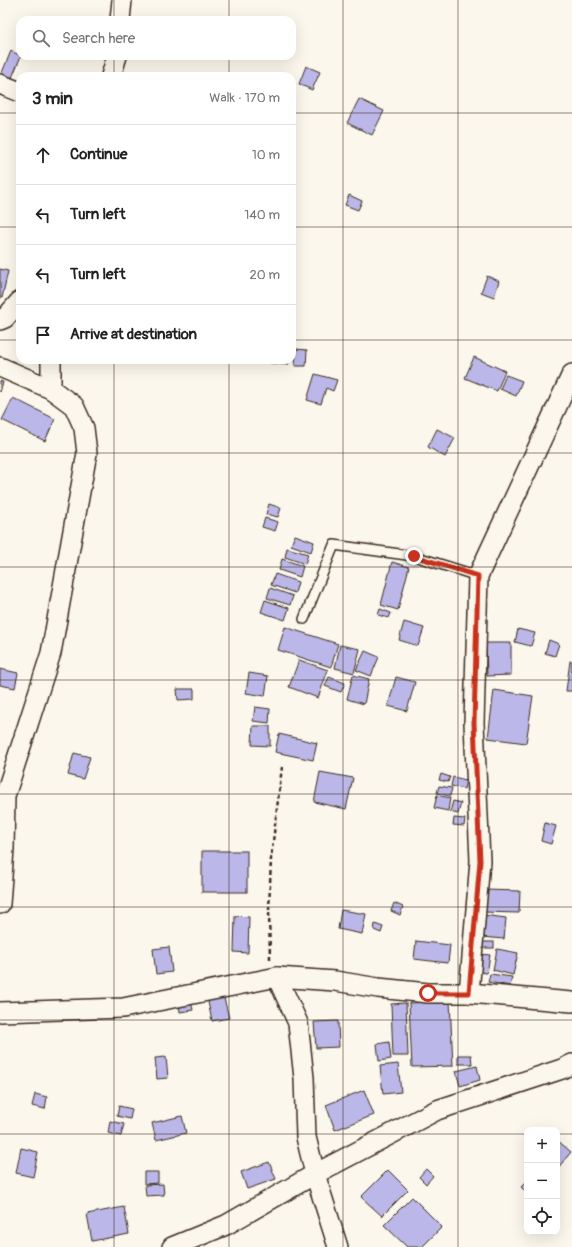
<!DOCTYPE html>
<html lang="en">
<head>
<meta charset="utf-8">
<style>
  :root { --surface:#fff; --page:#f6f6f6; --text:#222; --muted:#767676; --line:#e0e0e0 }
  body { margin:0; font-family:Pangolin,sans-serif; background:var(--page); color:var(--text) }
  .controls { position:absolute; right:12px; bottom:12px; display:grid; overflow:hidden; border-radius:8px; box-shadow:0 4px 16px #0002 }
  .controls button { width:36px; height:36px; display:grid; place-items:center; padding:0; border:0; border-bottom:1px solid var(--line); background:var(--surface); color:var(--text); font:20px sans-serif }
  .stop { position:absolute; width:12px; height:12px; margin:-9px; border:3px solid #c8321e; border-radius:50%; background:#fff }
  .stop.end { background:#c8321e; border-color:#fff; box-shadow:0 1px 4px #0008 }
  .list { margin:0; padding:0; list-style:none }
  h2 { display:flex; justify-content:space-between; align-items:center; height:52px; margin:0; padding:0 16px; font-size:17px }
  h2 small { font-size:13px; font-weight:400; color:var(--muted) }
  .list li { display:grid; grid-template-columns:26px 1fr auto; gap:12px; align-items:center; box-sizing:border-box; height:60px; padding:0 16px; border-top:1px solid var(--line) }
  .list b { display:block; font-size:15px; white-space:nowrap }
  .list em { font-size:13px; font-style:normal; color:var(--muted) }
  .icon { flex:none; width:22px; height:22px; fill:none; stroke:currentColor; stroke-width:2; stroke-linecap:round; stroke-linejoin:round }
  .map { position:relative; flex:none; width:572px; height:1247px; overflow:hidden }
  .search { position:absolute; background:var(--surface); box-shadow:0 4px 16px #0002; left:16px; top:16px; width:280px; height:44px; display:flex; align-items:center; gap:10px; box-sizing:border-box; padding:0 14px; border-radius:12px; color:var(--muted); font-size:15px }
  .panel { position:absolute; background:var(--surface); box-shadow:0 4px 16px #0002; left:16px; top:72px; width:280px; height:292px; border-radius:12px }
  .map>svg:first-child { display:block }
</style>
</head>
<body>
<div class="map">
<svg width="572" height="1247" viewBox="0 0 572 1247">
  <rect width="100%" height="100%" fill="#fbf7ec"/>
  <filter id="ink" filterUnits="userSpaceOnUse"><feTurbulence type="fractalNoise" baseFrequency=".025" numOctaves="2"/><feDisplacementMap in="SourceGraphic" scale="8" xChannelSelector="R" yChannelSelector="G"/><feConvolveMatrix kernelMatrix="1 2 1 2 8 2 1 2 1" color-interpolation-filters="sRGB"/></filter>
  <g filter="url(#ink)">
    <g fill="#bbb8e9" stroke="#3b2a1e">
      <polygon points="11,51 21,56 11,80 1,75"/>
      <polygon points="306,66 320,72 312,90 299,84"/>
      <polygon points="359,99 384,111 372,135 347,123"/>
      <polygon points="349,195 362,201 358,210 345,205"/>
      <polygon points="0,269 8,271 2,298 0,297"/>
      <polygon points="487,276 499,281 494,297 481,292"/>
      <polygon points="296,349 307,350 306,366 295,366"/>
      <polygon points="474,357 505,371 497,391 465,378"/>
      <polygon points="271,360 289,360 288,365 270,363"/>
      <polygon points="315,374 337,380 333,391 326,388 321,404 307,400"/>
      <polygon points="506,375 522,381 516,396 500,389"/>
      <polygon points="0,381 3,382 0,392"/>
      <polygon points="13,398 55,419 45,441 2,420"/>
      <polygon points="437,429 455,438 445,457 428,447"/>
      <polygon points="269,504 281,508 278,517 266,514"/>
      <polygon points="265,518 278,522 275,531 262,527"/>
      <polygon points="295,535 314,542 311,552 291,545"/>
      <polygon points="287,548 308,554 305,564 285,557"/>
      <polygon points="282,559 303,566 300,577 279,570"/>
      <polygon points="392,562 409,567 398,610 381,605"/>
      <polygon points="275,574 298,582 295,593 271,585"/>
      <polygon points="270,588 293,596 290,605 267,598"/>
      <polygon points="265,600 289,608 285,620 261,612"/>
      <polygon points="380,609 391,613 389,618 378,615"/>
      <polygon points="404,622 424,628 418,646 399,640"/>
      <polygon points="285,627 338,644 331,667 278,650"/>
      <polygon points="518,629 535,633 531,646 515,642"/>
      <polygon points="549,640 559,644 555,656 545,653"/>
      <polygon points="486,643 511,643 511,675 487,676"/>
      <polygon points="340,645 360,649 354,673 335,668"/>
      <polygon points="365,651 379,657 371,676 356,670"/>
      <polygon points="299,660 328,670 318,698 289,687"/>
      <polygon points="570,661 572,661 572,691 566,691"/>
      <polygon points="0,669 18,673 15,688 0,685"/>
      <polygon points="249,673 268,676 265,696 246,693"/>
      <polygon points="353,675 369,679 364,704 347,699"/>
      <polygon points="329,677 345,683 341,692 325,686"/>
      <polygon points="396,677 415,682 407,711 388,706"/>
      <polygon points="177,689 194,689 194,699 178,700"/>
      <polygon points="494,690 533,696 526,743 488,738"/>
      <polygon points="255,707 270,709 269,723 253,721"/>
      <polygon points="253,726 270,726 270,746 252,745"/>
      <polygon points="279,734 317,743 313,760 275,752"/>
      <polygon points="74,753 90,757 83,779 68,775"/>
      <polygon points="320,772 353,778 346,809 314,802"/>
      <polygon points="441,774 450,777 448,782 439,780"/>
      <polygon points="453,777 466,780 464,789 451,786"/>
      <polygon points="439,786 452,788 450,796 437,793"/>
      <polygon points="437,795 450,798 448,811 434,808"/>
      <polygon points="453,801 461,803 458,814 450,812"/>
      <polygon points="454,818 465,819 464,826 453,825"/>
      <polygon points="545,823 556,826 551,844 541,841"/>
      <rect x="202" y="851" width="45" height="41"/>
      <polygon points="484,890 520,891 519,913 483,912"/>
      <polygon points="394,903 403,907 400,915 391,911"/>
      <polygon points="341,910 366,914 362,934 338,929"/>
      <polygon points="483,915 506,918 504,939 481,937"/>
      <polygon points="235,916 249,917 248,953 234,952"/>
      <polygon points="375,924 383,927 381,933 374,930"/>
      <polygon points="416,941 450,945 448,963 414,959"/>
      <rect x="481" y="942" width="13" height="6"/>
      <polygon points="169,947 172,972 156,974 153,949"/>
      <polygon points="497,949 518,953 513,975 493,970"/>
      <polygon points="480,954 490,955 487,973 477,972"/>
      <polygon points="490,974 512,977 510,986 488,982"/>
      <polygon points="223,994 229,1018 212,1021 207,997"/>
      <polygon points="191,1001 193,1010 180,1012 179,1002"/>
      <polygon points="450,1001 453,1066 412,1067 409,1003"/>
      <polygon points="406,1003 408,1056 393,1056 391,1004"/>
      <polygon points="338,1021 339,1047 316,1048 314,1022"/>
      <polygon points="389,1042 391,1059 379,1061 377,1044"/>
      <polygon points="458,1055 471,1055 472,1064 458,1064"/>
      <polygon points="166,1057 168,1078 157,1079 155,1058"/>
      <polygon points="398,1064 401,1092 383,1094 380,1066"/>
      <polygon points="477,1066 480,1080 460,1086 456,1071"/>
      <polygon points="364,1090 374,1115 335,1130 326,1105"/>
      <polygon points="35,1094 47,1097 45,1109 32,1106"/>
      <polygon points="119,1106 132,1109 130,1119 117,1116"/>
      <polygon points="182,1116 186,1133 156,1140 152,1123"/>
      <polygon points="110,1121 124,1124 121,1136 108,1133"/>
      <polygon points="557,1140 571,1152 557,1169"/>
      <polygon points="21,1148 38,1152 33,1177 16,1173"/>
      <polygon points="269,1162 276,1179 247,1189 241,1172"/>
      <polygon points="426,1169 433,1176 426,1184 419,1177"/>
      <polygon points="388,1170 408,1190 382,1216 361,1197"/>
      <polygon points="144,1172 158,1172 158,1183 144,1184"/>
      <polygon points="527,1181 527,1193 521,1187"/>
      <polygon points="163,1184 164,1195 146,1196 145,1185"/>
      <polygon points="412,1197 442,1227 422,1247 407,1247 384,1225"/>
      <polygon points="124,1207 129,1234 92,1241 87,1214"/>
    </g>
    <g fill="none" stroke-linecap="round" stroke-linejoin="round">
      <g stroke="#3b2a1e" stroke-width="12">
        <polyline id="lane" points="304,619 334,545 414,556 478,576"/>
      </g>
      <g stroke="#3b2a1e" stroke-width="22">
        <g id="street">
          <polyline points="120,20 122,0"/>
          <polyline points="111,76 117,56"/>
          <polyline points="0,84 20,92"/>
          <polyline points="0,320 5,318 20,301"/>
          <polyline points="0,367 51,389"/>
          <polyline points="0,904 4,849 5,796 51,653 87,453 84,428 74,406 51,389 51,360"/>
          <polyline points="277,977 298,1023 304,1078 306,1137 315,1174 338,1247"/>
          <polyline points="469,993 480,861 474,723 478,576 572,374"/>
          <polyline points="0,1012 123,1008 277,977 335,981 378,988 428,993 469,993 572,1002"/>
          <polyline points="172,1247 226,1225 315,1174 437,1110 562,1069 572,1064"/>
        </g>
      </g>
      <polyline stroke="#3b2a1e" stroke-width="2.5" stroke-dasharray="4 3" stroke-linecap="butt" points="270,959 269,911 271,858 282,767"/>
      <use href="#lane" stroke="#fbf7ec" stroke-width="9"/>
      <use href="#street" stroke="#fbf7ec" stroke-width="19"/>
    </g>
  </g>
  <g fill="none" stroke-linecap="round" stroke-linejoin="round" filter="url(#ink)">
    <polyline stroke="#c8321e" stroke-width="5" points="414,556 478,576 474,723 480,861 469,993 428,993"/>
  </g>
  <path fill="none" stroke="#3b2a1e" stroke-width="1" stroke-opacity="0.55" d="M114 0V20M229 0V20M343 0V1247M458 0V1247M114 56V76M229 56V76M0 113H20M292 113H572M0 227H20M292 227H572M0 340H20M292 340H572M114 360V1247M229 360V1247M0 453H572M0 567H572M0 680H572M0 794H572M0 907H572M0 1020H572M0 1134H527M557 1134H572"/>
</svg>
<div class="controls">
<button>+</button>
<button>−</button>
<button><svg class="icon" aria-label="locate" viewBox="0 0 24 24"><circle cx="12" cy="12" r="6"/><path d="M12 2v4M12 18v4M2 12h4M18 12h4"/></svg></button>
</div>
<div class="stop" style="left:428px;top:993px"></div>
<div class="stop end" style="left:414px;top:556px"></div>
<div class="search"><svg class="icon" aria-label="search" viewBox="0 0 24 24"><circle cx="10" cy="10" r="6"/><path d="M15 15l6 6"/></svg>Search here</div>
<section class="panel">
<h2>3 min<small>Walk · 170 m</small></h2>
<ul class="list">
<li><svg class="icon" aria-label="ahead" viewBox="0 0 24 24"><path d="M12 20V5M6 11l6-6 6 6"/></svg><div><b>Continue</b></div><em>10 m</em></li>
<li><svg class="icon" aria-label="left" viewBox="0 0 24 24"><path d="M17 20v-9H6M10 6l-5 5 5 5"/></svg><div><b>Turn left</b></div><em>140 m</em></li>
<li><svg class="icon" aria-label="left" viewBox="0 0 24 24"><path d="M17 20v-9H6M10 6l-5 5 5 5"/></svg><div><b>Turn left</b></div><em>20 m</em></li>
<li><svg class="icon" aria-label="arrive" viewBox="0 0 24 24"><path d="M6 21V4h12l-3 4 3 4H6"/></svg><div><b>Arrive at destination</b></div></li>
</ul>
</section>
</div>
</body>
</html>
